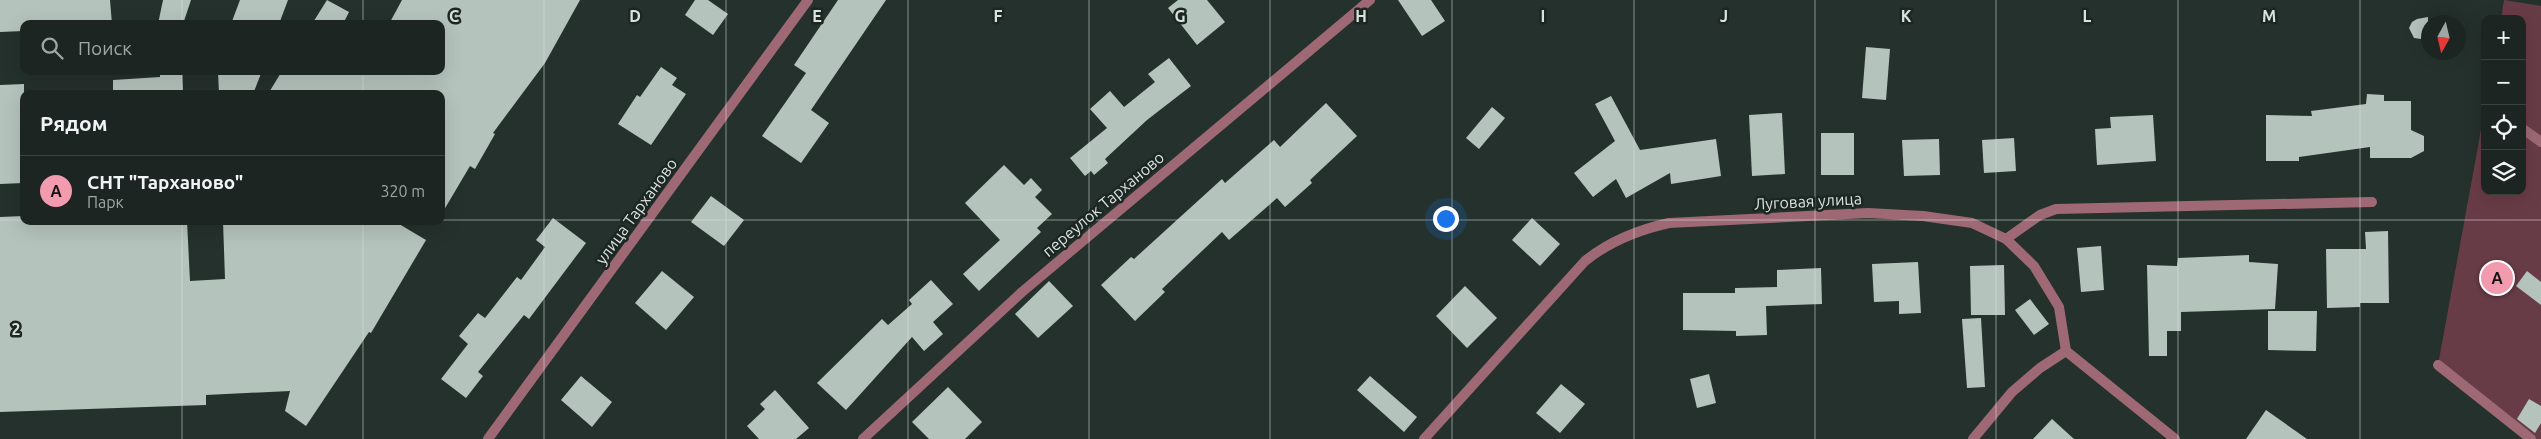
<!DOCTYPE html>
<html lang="ru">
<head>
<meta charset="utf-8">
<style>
  :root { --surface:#1c2522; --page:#252d2a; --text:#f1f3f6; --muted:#a0a5a5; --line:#3a4240; --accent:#f29aae }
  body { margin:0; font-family:Ubuntu,sans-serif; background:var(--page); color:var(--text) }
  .controls { position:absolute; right:15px; top:15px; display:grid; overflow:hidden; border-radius:10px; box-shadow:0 5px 20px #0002 }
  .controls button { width:45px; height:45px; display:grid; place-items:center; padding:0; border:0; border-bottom:1px solid var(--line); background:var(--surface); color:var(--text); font:25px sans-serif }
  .compass { position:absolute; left:2421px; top:15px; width:45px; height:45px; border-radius:50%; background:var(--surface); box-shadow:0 5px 20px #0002; rotate:188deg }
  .you { position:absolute; left:1445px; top:218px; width:18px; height:18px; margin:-12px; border:4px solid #fff; border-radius:50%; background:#1a73e8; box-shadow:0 0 0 8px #1a73e833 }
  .badge { display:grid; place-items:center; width:32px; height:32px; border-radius:50%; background:var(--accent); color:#111; font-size:16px; font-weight:700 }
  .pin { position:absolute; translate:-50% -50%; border:2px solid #fff; box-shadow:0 1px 5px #0006 }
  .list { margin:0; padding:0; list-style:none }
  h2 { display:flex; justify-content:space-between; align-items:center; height:65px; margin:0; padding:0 20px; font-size:21px }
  h2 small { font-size:16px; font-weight:400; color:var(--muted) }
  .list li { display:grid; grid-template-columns:32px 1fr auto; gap:15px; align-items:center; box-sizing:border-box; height:70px; padding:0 20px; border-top:1px solid var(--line) }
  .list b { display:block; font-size:19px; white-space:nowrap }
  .list p { margin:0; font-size:16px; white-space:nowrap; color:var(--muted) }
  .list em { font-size:16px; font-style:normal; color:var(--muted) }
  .icon { flex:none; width:28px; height:28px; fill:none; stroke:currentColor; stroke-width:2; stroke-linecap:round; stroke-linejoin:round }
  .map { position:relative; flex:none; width:2541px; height:439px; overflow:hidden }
  .search { position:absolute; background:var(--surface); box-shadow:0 5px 20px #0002; left:20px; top:20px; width:425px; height:55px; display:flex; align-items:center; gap:12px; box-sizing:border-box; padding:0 18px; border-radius:10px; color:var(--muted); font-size:19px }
  .panel { position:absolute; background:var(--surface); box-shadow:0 5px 20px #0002; left:20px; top:90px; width:425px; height:135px; border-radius:10px }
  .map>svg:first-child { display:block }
</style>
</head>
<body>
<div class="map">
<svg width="2541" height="439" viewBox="0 0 2541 439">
  <rect width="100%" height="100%" fill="#25312d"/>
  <polygon fill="#683c46" points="2504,0 2541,6 2541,439 2531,439 2438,365 2485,108 2485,191 2522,191 2522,19 2501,19"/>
  <g fill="#b5c3bd">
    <polygon points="0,0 110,0 112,24 24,24 24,31 0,32"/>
    <polygon points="163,0 191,0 183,24 158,24"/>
    <polygon points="240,0 288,0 279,24 231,24"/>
    <polygon points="327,0 349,12 343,24 312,24"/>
    <polygon points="402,0 580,0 545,63 493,133 495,134 475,169 470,166 441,215 441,94 268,94 282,71 441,71 441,24 389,24"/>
    <polygon points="695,0 708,0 728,14 713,35 685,15"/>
    <polygon points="838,0 886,0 811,110 829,123 801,163 762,136 806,73 794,65"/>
    <polygon points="1178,0 1207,0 1225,22 1197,45 1168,8"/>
    <polygon points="1398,0 1431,0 1445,21 1422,36"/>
    <polygon points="2428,17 2428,40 2414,38 2409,28 2412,22 2417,19"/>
    <polygon points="1866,47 1890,49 1886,100 1862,98"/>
    <polygon points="1169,58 1191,86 1147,120 1105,159 1108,163 1094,175 1091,171 1085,176 1070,158 1107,128 1090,109 1110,91 1124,107 1155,82 1148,74"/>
    <polygon points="661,67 677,78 672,85 686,94 651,145 618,124 637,95 640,97"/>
    <polygon points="160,71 182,71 183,94 113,94 113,80 160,77"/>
    <polygon points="218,71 262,71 253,94 219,94"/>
    <polygon points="24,84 24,183 0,184 0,85"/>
    <polygon points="2367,94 2384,95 2384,101 2411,101 2411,130 2424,136 2424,151 2411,158 2370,158 2370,147 2299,157 2299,161 2266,161 2266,115 2312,116 2311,111 2366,104"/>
    <polygon points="1611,96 1640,150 1716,139 1721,176 1671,184 1670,173 1626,198 1616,179 1593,197 1574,173 1615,141 1595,104"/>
    <polygon points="1326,103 1357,136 1310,180 1312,183 1285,207 1277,198 1229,240 1222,232 1162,289 1165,292 1135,321 1101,285 1131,257 1134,259 1222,179 1225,183 1274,140 1280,147"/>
    <polygon points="1492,107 1505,118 1479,149 1466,138"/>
    <polygon points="1782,113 1785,174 1752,176 1749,115"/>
    <polygon points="2153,115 2156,161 2097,165 2095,129 2111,128 2110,117"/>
    <rect x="1821" y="133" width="33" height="42"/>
    <polygon points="2014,138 2016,171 1984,173 1982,140"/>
    <polygon points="1939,139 1940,175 1904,176 1902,140"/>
    <polygon points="1004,165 1024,185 1031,178 1042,190 1035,197 1052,214 1037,228 1041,232 979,291 963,274 1000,240 965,203"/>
    <polygon points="711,196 744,220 724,246 691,222"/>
    <polygon points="24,216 24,221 187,221 190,281 225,279 223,221 394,221 426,240 371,333 369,332 306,426 285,411 290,391 206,395 206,405 0,412 0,217"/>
    <polygon points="553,218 586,243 529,319 524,315 478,372 483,376 466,398 441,379 468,344 459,336 478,313 485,318 517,277 521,280 545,247 536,240"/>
    <polygon points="1532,218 1560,244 1540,266 1512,240"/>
    <polygon points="2388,231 2389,303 2360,303 2360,307 2327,308 2326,249 2366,249 2365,232"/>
    <polygon points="2101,246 2104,290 2081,292 2077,248"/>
    <polygon points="2249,255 2249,262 2278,264 2275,309 2181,312 2181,331 2167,331 2167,356 2149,356 2147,265 2177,266 2178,258"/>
    <polygon points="1918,262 1921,313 1899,314 1899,301 1874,302 1872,264"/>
    <polygon points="2004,265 2005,315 1971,315 1970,266"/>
    <polygon points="1821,268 1822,304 1766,306 1767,335 1736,336 1736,331 1683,330 1683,293 1735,293 1735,288 1777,287 1777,270"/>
    <polygon points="662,271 694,297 666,330 635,303"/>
    <polygon points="2527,271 2541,282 2541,305 2516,286"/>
    <polygon points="931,280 953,304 933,322 943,334 924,351 912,337 846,410 817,383 882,319 888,325 912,304 909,300"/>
    <polygon points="1049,281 1073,306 1038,338 1015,314"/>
    <polygon points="1465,286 1497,318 1467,348 1436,316"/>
    <polygon points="2030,299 2049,324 2034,335 2015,310"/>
    <polygon points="2268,311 2317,311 2316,351 2268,350"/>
    <polygon points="1981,318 1985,387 1967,388 1962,319"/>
    <polygon points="1709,374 1716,403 1697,408 1690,379"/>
    <polygon points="581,376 612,402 592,427 561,400"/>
    <polygon points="1370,376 1417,417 1404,432 1357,390"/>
    <polygon points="1561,384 1585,404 1560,433 1536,413"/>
    <polygon points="948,387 982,422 965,439 929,439 912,422"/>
    <polygon points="775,390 809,428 796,439 759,439 747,426 765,409 760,404"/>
    <polygon points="2529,399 2541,406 2541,423 2535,433 2517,419"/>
    <polygon points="2266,410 2307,439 2246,439"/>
    <polygon points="2052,419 2074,439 2033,439"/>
  </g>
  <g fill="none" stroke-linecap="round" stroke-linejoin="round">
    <g stroke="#9e6975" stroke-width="10">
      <polyline points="2523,129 2541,142"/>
      <polyline points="2006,239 2040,215 2056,209 2372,202"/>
      <polyline points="2438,365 2531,439"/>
      <polyline points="488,439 808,0"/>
      <polyline points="863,439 1022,292 1370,0"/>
      <path d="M1424 439 1585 261C1610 241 1637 230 1669 223L1868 213 1923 216 1972 223 2006 239 2034 266 2059 307 2066 351 2175 439"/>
      <polyline points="1973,439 2012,392 2040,368 2066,351"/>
    </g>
  </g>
  <path fill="none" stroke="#dae1de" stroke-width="1" stroke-opacity="0.55" d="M182 0V24M363 0V24M544 0V439M726 0V439M908 0V439M1089 0V439M1270 0V439M1452 0V439M1634 0V439M1815 0V439M1996 0V439M2178 0V439M2360 0V439M182 71V94M363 71V94M0 220H24M441 220H2541M182 221V439M363 221V439"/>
  <g text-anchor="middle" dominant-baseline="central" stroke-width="5" stroke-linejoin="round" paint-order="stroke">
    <g font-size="16" fill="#dae1de" stroke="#1c2723">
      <text transform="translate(1808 201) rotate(-3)">Луговая улица</text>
      <text transform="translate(1103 204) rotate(-40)">переулок Тарханово</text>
      <text transform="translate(636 211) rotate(-54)">улица Тарханово</text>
    </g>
  </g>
  <g font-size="16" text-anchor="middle" font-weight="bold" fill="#dae1de" stroke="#1c2723" stroke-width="5" stroke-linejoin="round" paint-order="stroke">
    <text x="454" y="22">C</text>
    <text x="635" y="22">D</text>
    <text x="817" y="22">E</text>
    <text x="998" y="22">F</text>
    <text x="1180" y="22">G</text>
    <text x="1361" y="22">H</text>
    <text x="1543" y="22">I</text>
    <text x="1724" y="22">J</text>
    <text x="1906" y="22">K</text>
    <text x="2087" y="22">L</text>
    <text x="2269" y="22">M</text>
    <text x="16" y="335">2</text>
  </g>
</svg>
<div class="controls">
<button>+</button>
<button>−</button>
<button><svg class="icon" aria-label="locate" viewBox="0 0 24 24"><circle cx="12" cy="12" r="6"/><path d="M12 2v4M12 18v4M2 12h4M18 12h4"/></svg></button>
<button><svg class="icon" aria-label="layers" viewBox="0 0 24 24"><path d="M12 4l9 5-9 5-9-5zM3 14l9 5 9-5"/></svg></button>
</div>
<svg class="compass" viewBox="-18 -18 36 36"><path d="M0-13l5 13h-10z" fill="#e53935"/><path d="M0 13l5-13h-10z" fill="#a0a5a5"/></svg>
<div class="you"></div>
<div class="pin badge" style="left:2497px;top:278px">A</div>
<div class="search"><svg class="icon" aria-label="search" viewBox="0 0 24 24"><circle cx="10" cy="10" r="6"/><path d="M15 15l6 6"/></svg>Поиск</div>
<section class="panel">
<h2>Рядом<small></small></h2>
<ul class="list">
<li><span class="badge">A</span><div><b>СНТ &quot;Тарханово&quot;</b><p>Парк</p></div><em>320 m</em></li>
</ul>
</section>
</div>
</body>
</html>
